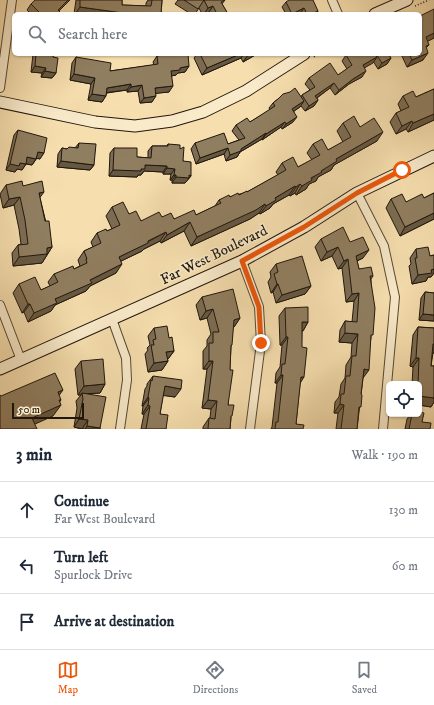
<!DOCTYPE html>
<html lang="en">
<head>
<meta charset="utf-8">
<style>
  :root { --surface:#fff; --page:#f6f6f7; --text:#1f2937; --muted:#747a83; --line:#e0e1e3; --accent:#ea580c }
  body { margin:0; font-family:"IM FELL DW Pica",serif; background:var(--page); color:var(--text) }
  .controls { position:absolute; right:12px; bottom:12px; display:grid; overflow:hidden; border-radius:6px; box-shadow:0 1px 3px #0004 }
  .controls button { width:36px; height:36px; display:grid; place-items:center; padding:0; border:0; border-bottom:1px solid var(--line); background:var(--surface); color:var(--text); font:20px sans-serif }
  .scale { position:absolute; left:12px; bottom:10px; width:72px; box-sizing:border-box; padding-left:4px; border:2px solid #21170c; border-top:0; font-size:11px; line-height:14px; white-space:nowrap; color:#21170c; -webkit-text-stroke:3px #f9eaca; paint-order:stroke }
  .stop { position:absolute; width:12px; height:12px; margin:-9px; border:3px solid #ea580c; border-radius:50%; background:#fff }
  .stop.end { background:#ea580c; border-color:#fff; box-shadow:0 1px 4px #0008 }
  .list { margin:0; padding:0; list-style:none }
  h2 { display:flex; justify-content:space-between; align-items:center; height:52px; margin:0; padding:0 16px; font-size:17px }
  h2 small { font-size:13px; font-weight:400; color:var(--muted) }
  .list li { display:grid; grid-template-columns:26px 1fr auto; gap:12px; align-items:center; box-sizing:border-box; height:56px; padding:0 16px; border-top:1px solid var(--line) }
  .list b { display:block; font-size:15px; white-space:nowrap }
  .list p { margin:0; font-size:13px; white-space:nowrap; color:var(--muted) }
  .list em { font-size:13px; font-style:normal; color:var(--muted) }
  .icon { flex:none; width:22px; height:22px; fill:none; stroke:currentColor; stroke-width:2; stroke-linecap:round; stroke-linejoin:round }
  .map { position:relative; flex:none; width:434px; height:429px; overflow:hidden }
  .search { position:absolute; background:var(--surface); box-shadow:0 1px 3px #0004; left:12px; right:12px; top:12px; height:44px; display:flex; align-items:center; gap:10px; box-sizing:border-box; padding:0 14px; border-radius:6px; color:var(--muted); font-size:15px }
  .sheet { height:220px; background:var(--surface) }
  nav { display:flex; justify-content:space-around; align-items:center; box-sizing:border-box; height:56px; border-top:1px solid var(--line); background:var(--surface); font-size:11px; color:var(--muted) }
  nav a { display:grid; justify-items:center; gap:2px }
  nav .on { color:var(--accent) }
  .map>svg:first-child { display:block }
</style>
</head>
<body>
<div class="map">
<svg width="434" height="429" viewBox="0 0 434 429">
  <rect width="100%" height="100%" fill="#f6deae"/>
  <filter id="stains"><feTurbulence type="fractalNoise" baseFrequency=".005" numOctaves="4"/><feColorMatrix values="0 0 0 0 .2 0 0 0 0 .09 0 0 0 0 .02 0 0 0 .5 -.17"/></filter>
  <radialGradient id="worn" r=".72"><stop offset=".6" stop-color="#630" stop-opacity="0"/><stop offset="1" stop-color="#630" stop-opacity=".3"/></radialGradient>
  <g fill="none" stroke-linecap="round" stroke-linejoin="round">
    <g stroke="#564934" stroke-width="10">
      <g id="street">
        <polyline points="332,0 338,14"/>
        <polyline points="0,88 12,0"/>
        <polyline points="357,193 384,246 395,297 383,429"/>
        <polyline points="242,261 259,307 261,343 250,429"/>
        <polyline points="0,305 21,360"/>
        <polyline points="112,319 126,358 127,380 120,429"/>
      </g>
    </g>
    <g stroke="#21170c" stroke-width="13">
      <g id="secondary">
        <polyline points="375,14 407,0"/>
        <polyline points="0,102 95,122 135,126 172,121 203,112 246,91 304,54"/>
        <polyline points="0,369 242,261 304,227 357,193 434,156"/>
      </g>
    </g>
    <g stroke="#21170c" stroke-width="1.5" stroke-dasharray="1 2" stroke-linecap="butt">
      <polyline points="415,6 429,0"/>
      <polyline points="314,57 318,54"/>
    </g>
    <use href="#street" stroke="#f9eaca" stroke-width="8"/>
    <use href="#secondary" stroke="#f9eaca" stroke-width="11"/>
  </g>
  <g fill="#7c6c53" stroke="#21170c">
    <polygon points="35,0 70,0 59,11 60,12 59,14 31,14 27,10 31,4"/>
    <polygon points="76,0 122,0 122,5 146,6 146,3 148,0 162,0 161,14 74,14"/>
    <polygon points="178,0 225,0 222,4 228,14 210,14 209,12 205,14 202,14 199,8 195,14 191,14 175,4"/>
    <polygon points="286,2 318,11 316,14 286,14 282,7"/>
    <polygon points="434,9 434,38 427,41 429,45 426,48 423,60 407,67 401,54 420,54"/>
    <polygon points="33,54 53,54 53,57 56,73 52,78 41,77 42,73 31,72"/>
    <polygon points="197,54 257,54 243,62 241,58 202,75 194,58"/>
    <polygon points="348,54 388,54 391,58 387,64 378,69 373,61 364,68 362,77 349,84 335,95 330,88 317,98 318,100 314,106 305,111 301,106 300,107 294,111 293,122 282,129 281,127 262,140 262,139 240,152 237,157 226,161 224,154 196,164 191,149 195,143 228,144 239,140 232,131 236,125 250,122 270,110 269,108 273,103 278,99 301,97 302,95 310,90 305,84 309,78 338,75 347,69 342,61 346,55"/>
    <polygon points="157,56 189,66 185,72 178,73 176,75 171,76 169,92 156,93 152,102 140,103 138,91 127,92 127,90 107,93 102,102 88,100 91,84 70,80 72,63 76,57 110,71 154,65 153,62"/>
    <polygon points="434,89 434,120 408,132 406,129 396,134 390,122 396,113 401,111 398,104 403,96 416,97"/>
    <polygon points="343,123 360,127 377,141 334,165 331,170 318,177 316,181 309,184 306,189 296,195 295,193 290,196 289,195 273,204 270,208 260,214 259,213 250,219 191,246 184,231 161,243 160,241 144,249 142,251 121,261 116,273 90,286 86,291 55,305 51,311 28,322 24,312 22,313 13,293 19,284 41,290 50,286 48,282 54,274 74,269 80,266 78,260 84,251 93,247 91,242 97,233 107,231 112,229 106,216 112,207 129,214 141,221 162,217 174,219 196,215 215,206 219,200 247,192 278,175 276,172 282,163 298,167 312,160 307,153 313,144 328,150 343,142 337,131"/>
    <polygon points="18,130 40,159 37,158 32,165 26,164 22,170 17,169 15,172 6,170 14,135"/>
    <polygon points="79,143 94,165 90,170 57,167 58,154 62,148 67,149 75,148"/>
    <polygon points="168,144 180,149 183,161 191,176 185,183 172,183 172,180 170,180 171,174 163,174 163,172 144,171 141,175 138,175 137,177 109,176 110,153 114,148 137,157 148,158 148,151 152,146 167,146"/>
    <polygon points="6,185 23,186 40,198 52,247 42,263 13,266 12,253 18,245 21,244 19,229 14,205 3,208 0,194"/>
    <polygon points="434,193 434,219 400,236 386,208 391,199 406,202 424,198"/>
    <polygon points="321,239 350,242 363,258 357,261 359,269 373,276 371,279 371,338 363,378 357,429 336,429 338,413 334,413 335,402 339,397 341,384 345,378 346,365 351,357 352,343 339,342 340,330 345,321 352,322 354,301 346,302 342,268 338,269 332,256 321,261 315,247"/>
    <polygon points="416,249 430,256 434,255 434,273 431,277 428,277 426,281 412,284 409,266 411,264 410,258"/>
    <polygon points="276,264 311,286 305,294 276,303 273,292 271,293 268,282 271,277 270,272"/>
    <polygon points="425,292 434,293 434,321 419,320 421,298"/>
    <polygon points="202,297 240,318 234,327 233,327 231,347 228,405 231,418 230,429 203,429 203,427 209,418 210,418 211,409 202,408 207,369 203,369 203,351 207,346 207,340 211,334 207,318 200,320 196,305"/>
    <polygon points="285,308 308,322 303,331 302,331 300,383 296,424 303,429 271,429 272,427 277,383 275,383 276,373 280,367 282,345 280,345 279,316"/>
    <polygon points="418,327 434,328 434,353 433,353 431,366 434,366 434,402 431,407 419,405 419,384 412,384 413,367 410,366 413,335"/>
    <polygon points="154,328 169,338 174,351 168,359 167,359 168,361 162,370 148,372 145,354 148,350 147,348 150,345 148,336"/>
    <polygon points="81,361 105,384 100,393 88,394 100,428 100,429 82,429 74,427 77,408 76,401 81,395 78,395 75,369"/>
    <polygon points="153,376 175,397 163,395 160,414 166,429 141,429 144,414 142,414 143,406 142,406 145,389 147,386 147,384"/>
    <polygon points="411,414 419,414 422,422 430,429 405,429 407,419"/>
  </g>
  <g fill="#655843" stroke="#21170c">
    <polygon points="68,0 70,0 56,14 58,10"/>
    <polygon points="213,6 209,12 204,14 208,8"/>
    <polygon points="80,7 130,14 75,14"/>
    <polygon points="304,8 300,14 292,14"/>
    <polygon points="318,11 316,14 311,14"/>
    <polygon points="434,33 434,38 421,45 426,37"/>
    <polygon points="428,53 423,60 407,67 412,60"/>
    <polygon points="240,54 244,54 241,58 202,75 207,68"/>
    <polygon points="250,54 257,54 243,62 248,55"/>
    <polygon points="377,57 373,63 359,71 363,65"/>
    <polygon points="391,58 387,64 378,69 382,63"/>
    <polygon points="35,66 46,68 42,73 31,72"/>
    <polygon points="189,66 185,72 178,73 176,75 167,77 171,71 180,68"/>
    <polygon points="45,71 56,73 52,78 41,77"/>
    <polygon points="366,71 362,77 349,84 335,95 339,90 353,79"/>
    <polygon points="74,74 95,78 91,84 70,80"/>
    <polygon points="334,83 330,88 311,102 315,96"/>
    <polygon points="131,84 127,90 103,93 107,88"/>
    <polygon points="142,85 138,91 127,92 131,87"/>
    <polygon points="173,86 169,92 151,94 155,88"/>
    <polygon points="92,94 106,96 102,102 88,100"/>
    <polygon points="156,96 152,102 140,103 144,98"/>
    <polygon points="318,100 314,106 305,111 309,106"/>
    <polygon points="304,101 300,107 288,115 292,109"/>
    <polygon points="434,114 434,120 408,132 413,123"/>
    <polygon points="297,117 293,122 282,129 286,124"/>
    <polygon points="412,121 406,129 396,134 402,126"/>
    <polygon points="285,122 281,127 262,140 266,134"/>
    <polygon points="383,132 377,141 334,165 331,170 318,177 316,181 309,184 306,189 296,195 302,186 321,171 336,159"/>
    <polygon points="266,133 262,139 240,152 237,157 226,161 230,155 241,149"/>
    <polygon points="228,148 224,154 196,164 200,158"/>
    <polygon points="38,152 44,153 40,159 34,158"/>
    <polygon points="27,157 36,159 32,165 23,163"/>
    <polygon points="61,161 94,165 90,170 57,167"/>
    <polygon points="20,163 26,164 22,170 17,169 15,172 6,170 10,164"/>
    <polygon points="145,165 167,166 163,172 144,171 141,175 138,175 137,177 109,176 113,170"/>
    <polygon points="167,168 175,169 171,174 163,174"/>
    <polygon points="174,175 176,175 172,180 170,180"/>
    <polygon points="189,175 191,176 185,183 172,183 176,177"/>
    <polygon points="300,184 295,193 290,196 296,187"/>
    <polygon points="295,186 289,195 273,204 270,208 260,214 266,206 275,198"/>
    <polygon points="44,192 38,200 39,193"/>
    <polygon points="20,197 14,205 3,208 9,199"/>
    <polygon points="265,204 259,213 250,219 191,246 197,237"/>
    <polygon points="434,213 434,219 400,236 405,227"/>
    <polygon points="190,222 184,231 161,243 167,235"/>
    <polygon points="166,232 160,241 144,249 142,251 113,265 119,257"/>
    <polygon points="52,247 42,263 13,266 19,257 47,248"/>
    <polygon points="338,247 332,256 321,261 327,252"/>
    <polygon points="369,250 363,258 350,264 356,256"/>
    <polygon points="348,259 342,268 338,269 344,261"/>
    <polygon points="122,264 116,273 90,286 86,291 55,305 51,311 28,322 34,313 55,299 90,280"/>
    <polygon points="434,269 434,273 431,277 428,277 426,281 412,284 418,275 431,270"/>
    <polygon points="277,284 278,284 273,292 271,293"/>
    <polygon points="311,286 305,294 276,303 282,295"/>
    <polygon points="359,293 354,301 346,302 352,294"/>
    <polygon points="28,304 30,304 24,312 22,313"/>
    <polygon points="213,309 207,318 200,320 206,311"/>
    <polygon points="423,314 434,315 434,321 419,320"/>
    <polygon points="240,318 234,327 228,328 234,320"/>
    <polygon points="302,322 308,322 303,331 296,331"/>
    <polygon points="345,333 358,334 352,343 339,342"/>
    <polygon points="286,337 288,337 282,345 280,345"/>
    <polygon points="433,344 434,344 434,353 427,352"/>
    <polygon points="174,351 168,359 160,360 166,352"/>
    <polygon points="416,358 419,358 413,367 410,366"/>
    <polygon points="168,361 162,370 148,372 154,363"/>
    <polygon points="209,361 213,361 207,369 203,369"/>
    <polygon points="364,369 369,370 363,378"/>
    <polygon points="281,375 283,375 277,383 275,383"/>
    <polygon points="301,377 304,377 299,385"/>
    <polygon points="105,384 100,393 82,394 82,393 81,395 78,395 84,386"/>
    <polygon points="165,386 181,389 175,397 159,395"/>
    <polygon points="63,390 55,401 58,392"/>
    <polygon points="419,396 434,398 434,402 431,407 419,405"/>
    <polygon points="148,397 149,398 143,406 142,406"/>
    <polygon points="59,400 61,400 56,407 61,405 53,416 24,429 32,418"/>
    <polygon points="208,400 217,401 211,409 202,408"/>
    <polygon points="340,404 344,405 338,413 334,413"/>
    <polygon points="148,405 150,406 144,414 142,414"/>
    <polygon points="79,419 88,420 82,429 74,427"/>
    <polygon points="87,426 100,428 100,429 85,429"/>
  </g>
  <g fill="#907e60" stroke="#21170c">
    <polygon points="35,0 68,0 58,10 60,12 58,14 41,14 31,4"/>
    <polygon points="80,0 122,0 122,5 151,6 152,0 162,0 161,14 130,14 80,7"/>
    <polygon points="184,0 225,0 221,2 228,14 217,14 213,6 208,8 204,0 198,9"/>
    <polygon points="289,0 313,0 318,11 311,14 307,14 304,8 292,14 286,2"/>
    <polygon points="434,9 434,33 426,37 429,45 426,46 428,53 412,60 409,54 420,54 420,16"/>
    <polygon points="36,54 53,54 53,57 58,58 56,73 45,71 46,68 35,66"/>
    <polygon points="168,54 188,54 189,66 180,68 180,70 171,71 173,86 155,88 156,96 144,98 142,85 131,87 131,84 107,88 106,96 92,94 95,78 74,74 76,57 111,63 110,71 158,64 157,56"/>
    <polygon points="200,54 240,54 207,68"/>
    <polygon points="348,54 375,54 377,57 363,65 366,71 353,79 339,90 334,83 315,96 318,100 309,106 302,95 315,87 309,78 330,63 338,75 352,65 346,55"/>
    <polygon points="376,54 388,54 391,58 382,63"/>
    <polygon points="295,88 304,101 292,109 297,117 286,124 285,122 266,134 266,133 241,149 241,151 230,155 228,148 200,158 195,143 224,133 228,144 245,138 236,125 247,118 250,122 275,106 273,103 278,99 283,94 290,92"/>
    <polygon points="434,89 434,114 413,123 412,121 402,126 396,113 409,107 403,96 413,91 416,97"/>
    <polygon points="354,116 360,127 374,118 383,132 336,159 337,161 321,171 322,172 311,178 312,180 302,186 300,184 296,187 295,186 275,198 276,200 266,206 265,204 256,210 197,237 190,222 167,235 166,232 148,241 148,243 119,257 122,264 90,280 92,283 55,299 57,303 34,313 30,304 28,304 19,284 35,277 41,290 58,282 54,274 73,266 74,269 87,263 86,259 87,259 84,251 101,243 97,233 106,229 107,231 120,225 112,207 123,202 129,214 136,211 141,221 159,212 162,217 171,213 174,219 194,210 196,215 221,203 219,200 229,195 230,197 238,193 239,195 247,191 247,192 286,170 282,163 293,157 298,167 320,155 313,144 322,139 328,150 351,137 343,123"/>
    <polygon points="18,130 47,138 44,153 38,152 36,159 27,157 26,164 20,163 19,166 10,164"/>
    <polygon points="79,143 96,144 94,165 61,161 62,148 67,149 69,147 78,148"/>
    <polygon points="168,144 180,145 180,149 184,147 183,161 191,162 191,176 189,175 189,178 176,177 176,175 174,175 175,169 167,168 167,166 145,165 145,169 141,169 141,171 113,170 114,148 137,148 137,157 151,158 152,146 168,146"/>
    <polygon points="22,181 23,186 42,181 44,192 39,193 45,221 49,221 52,247 47,248 47,254 19,257 18,245 28,244 25,220 20,197 9,199 6,185"/>
    <polygon points="434,193 434,213 405,227 391,199 402,194 406,202 422,194 424,198"/>
    <polygon points="343,227 350,242 363,237 369,250 356,256 359,269 371,267 373,276 370,276 375,308 373,335 371,335 369,370 364,369 361,394 362,395 361,407 359,407 357,429 341,429 344,405 340,404 341,394 344,394 346,376 350,376 352,356 356,356 358,334 345,333 345,321 357,322 359,293 352,294 348,259 344,261 338,247 327,252 321,239"/>
    <polygon points="428,247 430,256 434,255 434,269 431,270 432,273 418,275 415,258 417,258 416,249"/>
    <polygon points="302,256 311,286 282,295 278,284 277,284 274,274 278,272 276,264"/>
    <polygon points="233,289 240,318 234,320 232,345 231,345 230,370 233,370 228,405 234,405 232,416 231,416 230,429 208,429 209,418 215,419 217,401 208,400 213,361 209,361 209,343 213,343 213,332 219,332 213,309 206,311 202,297"/>
    <polygon points="425,292 434,293 434,315 423,314"/>
    <polygon points="308,307 308,322 302,322 302,347 307,348 304,377 301,377 296,424 304,425 303,429 275,429 276,422 278,422 283,375 281,375 282,364 285,364 288,337 286,337 285,308"/>
    <polygon points="167,326 169,338 172,337 174,351 166,352 168,361 154,363 151,345 154,345 153,340 156,339 154,328"/>
    <polygon points="418,327 434,328 434,344 433,344 431,366 434,366 434,398 419,396 419,384 418,384 419,358 416,358"/>
    <polygon points="103,359 105,384 84,386 81,361"/>
    <polygon points="55,373 63,390 58,392 61,400 59,400 61,405 32,418 37,429 0,429 0,395 1,396"/>
    <polygon points="153,376 182,380 181,389 165,386 160,414 168,415 166,429 146,429 150,406 148,405 149,398 148,397 151,380 152,381"/>
    <polygon points="82,393 106,397 100,428 87,426 88,420 79,419 83,399"/>
    <polygon points="419,412 424,413 422,422 431,423 430,429 409,429 412,414 419,414"/>
  </g>
  <g fill="none" stroke-linecap="round" stroke-linejoin="round">
    <polyline stroke="#ea580c" stroke-width="5" points="261,343 259,307 242,261 304,227 357,193 402,170"/>
  </g>
  <g text-anchor="middle" dominant-baseline="central" stroke-width="3" stroke-linejoin="round" paint-order="stroke">
    <g font-size="15" fill="#21170c" stroke="#f9eaca">
      <text transform="translate(214 255) rotate(-26)">Far West Boulevard</text>
    </g>
  </g>
  <rect width="100%" height="100%" filter="url(#stains)"/>
  <rect width="100%" height="100%" fill="url(#worn)"/>
</svg>
<div class="controls">
<button><svg class="icon" aria-label="locate" viewBox="0 0 24 24"><circle cx="12" cy="12" r="6"/><path d="M12 2v4M12 18v4M2 12h4M18 12h4"/></svg></button>
</div>
<div class="scale">50 m</div>
<div class="stop" style="left:402px;top:170px"></div>
<div class="stop end" style="left:261px;top:343px"></div>
<div class="search"><svg class="icon" aria-label="search" viewBox="0 0 24 24"><circle cx="10" cy="10" r="6"/><path d="M15 15l6 6"/></svg>Search here</div>
</div>
<section class="sheet">
<h2>3 min<small>Walk · 190 m</small></h2>
<ul class="list">
<li><svg class="icon" aria-label="ahead" viewBox="0 0 24 24"><path d="M12 20V5M6 11l6-6 6 6"/></svg><div><b>Continue</b><p>Far West Boulevard</p></div><em>130 m</em></li>
<li><svg class="icon" aria-label="left" viewBox="0 0 24 24"><path d="M17 20v-9H6M10 6l-5 5 5 5"/></svg><div><b>Turn left</b><p>Spurlock Drive</p></div><em>60 m</em></li>
<li><svg class="icon" aria-label="arrive" viewBox="0 0 24 24"><path d="M6 21V4h12l-3 4 3 4H6"/></svg><div><b>Arrive at destination</b></div></li>
</ul>
</section>
<nav>
<a class="on"><svg class="icon" aria-label="map" viewBox="0 0 24 24"><path d="M3 6l6-2 6 2 6-2v14l-6 2-6-2-6 2zM9 4v14M15 6v14"/></svg>Map</a>
<a><svg class="icon" aria-label="directions" viewBox="0 0 24 24"><path d="M12 3l9 9-9 9-9-9zM9 14v-3h6M13 9l2 2-2 2"/></svg>Directions</a>
<a><svg class="icon" aria-label="saved" viewBox="0 0 24 24"><path d="M7 4h10v16l-5-4-5 4z"/></svg>Saved</a>
</nav>
</body>
</html>
